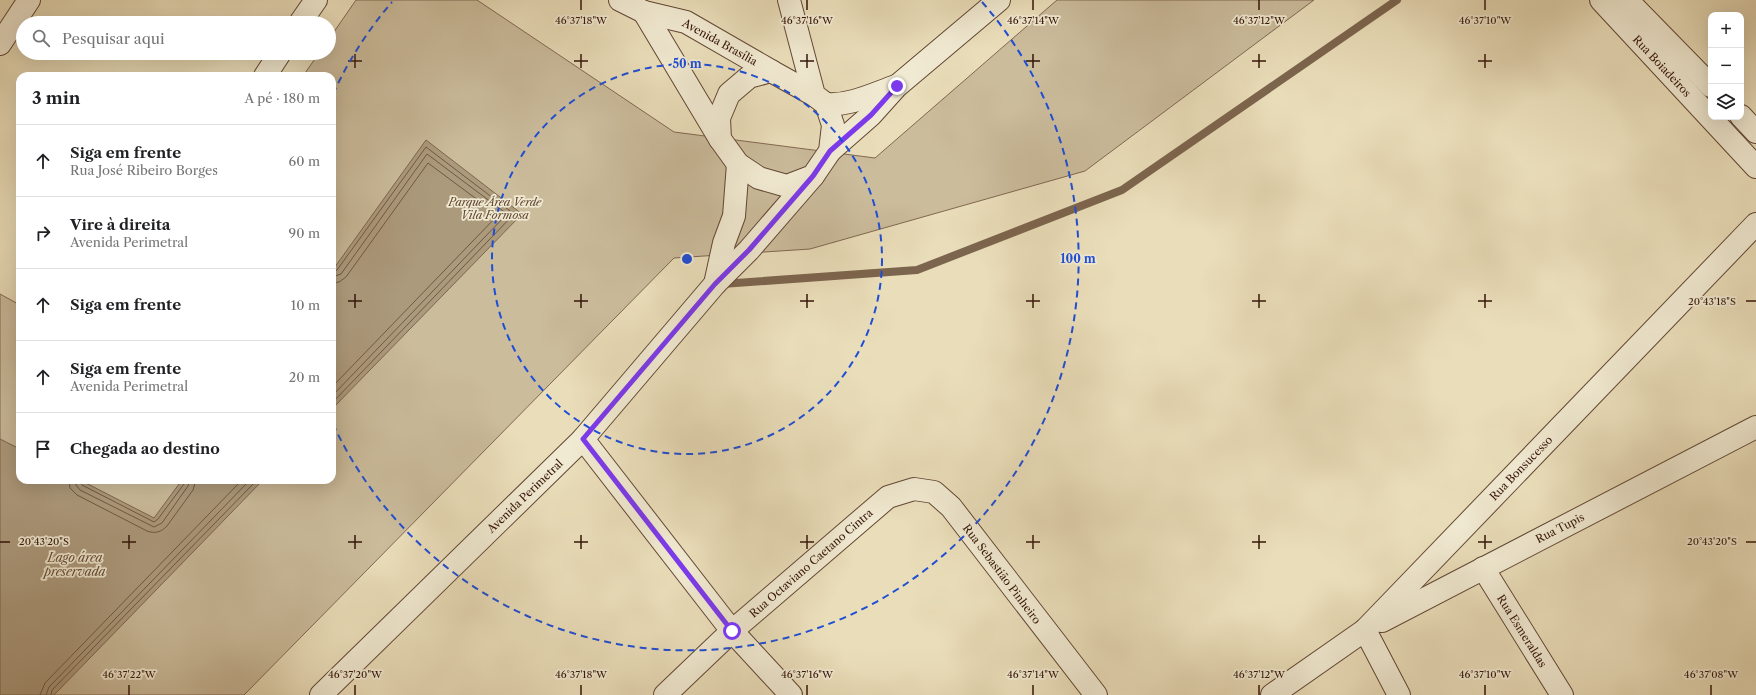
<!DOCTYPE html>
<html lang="pt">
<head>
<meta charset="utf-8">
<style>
  :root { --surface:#fff; --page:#f2f2f2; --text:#202124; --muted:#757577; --line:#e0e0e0 }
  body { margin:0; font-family:"Libre Caslon Text",serif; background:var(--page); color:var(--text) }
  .controls { position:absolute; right:12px; top:12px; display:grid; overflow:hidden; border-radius:8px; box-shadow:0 4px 16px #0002 }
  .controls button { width:36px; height:36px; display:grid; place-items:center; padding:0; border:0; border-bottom:1px solid var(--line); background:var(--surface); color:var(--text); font:20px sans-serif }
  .stop { position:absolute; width:12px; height:12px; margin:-9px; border:3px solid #7c3aed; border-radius:50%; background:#fff }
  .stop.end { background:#7c3aed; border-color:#fff; box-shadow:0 1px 4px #0008 }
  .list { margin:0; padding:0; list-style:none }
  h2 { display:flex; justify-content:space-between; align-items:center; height:52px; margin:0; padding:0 16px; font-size:17px }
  h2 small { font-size:13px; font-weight:400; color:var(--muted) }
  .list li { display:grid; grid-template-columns:26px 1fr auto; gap:12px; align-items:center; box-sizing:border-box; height:72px; padding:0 16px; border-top:1px solid var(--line) }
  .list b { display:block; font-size:15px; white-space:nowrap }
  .list p { margin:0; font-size:13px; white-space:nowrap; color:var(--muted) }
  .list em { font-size:13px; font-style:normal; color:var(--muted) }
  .icon { flex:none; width:22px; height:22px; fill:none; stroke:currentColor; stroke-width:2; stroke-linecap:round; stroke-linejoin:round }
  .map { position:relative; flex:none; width:1756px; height:695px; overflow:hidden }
  .search { position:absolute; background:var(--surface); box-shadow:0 4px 16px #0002; left:16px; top:16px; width:320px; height:44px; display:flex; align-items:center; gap:10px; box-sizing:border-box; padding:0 14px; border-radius:22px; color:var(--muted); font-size:15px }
  .panel { position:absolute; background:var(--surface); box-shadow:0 4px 16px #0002; left:16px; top:72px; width:320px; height:412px; border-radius:12px }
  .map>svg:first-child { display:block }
</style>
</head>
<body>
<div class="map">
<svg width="1756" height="695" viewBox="0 0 1756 695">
  <rect width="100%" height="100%" fill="#eadeba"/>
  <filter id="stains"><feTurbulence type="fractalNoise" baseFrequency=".005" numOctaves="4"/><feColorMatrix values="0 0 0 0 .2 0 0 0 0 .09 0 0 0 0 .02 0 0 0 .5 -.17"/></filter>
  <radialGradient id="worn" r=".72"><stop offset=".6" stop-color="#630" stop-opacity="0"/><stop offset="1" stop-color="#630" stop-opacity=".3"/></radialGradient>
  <polygon fill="#cbbc9c" stroke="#806852" points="356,0 477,0 674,132 875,158 1057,0 1314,0 1085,171 810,249 674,258 244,695 0,695 0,294 20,305 20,480 332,480 332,76 303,76 319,53 329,53 329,39"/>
  <g fill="#ac9a7d" stroke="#7c654e">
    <polygon points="426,140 522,214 332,409 332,271"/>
    <polygon points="0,439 20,449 20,480 80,480 154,518 182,480 263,480 54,695 0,695"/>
  </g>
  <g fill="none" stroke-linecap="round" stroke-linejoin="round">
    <g stroke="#705842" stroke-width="1">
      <polyline points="332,272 337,270 426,147 514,214 332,403"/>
      <polyline points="332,277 341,274 427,154 507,214 332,396"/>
      <polyline points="332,283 339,282 346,277 428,163 498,215 332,387"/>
      <path d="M69 480 70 488 77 495 147 531C155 534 161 532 167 526L193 490 196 480"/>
      <polyline points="75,480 76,485 80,490 154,527 162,523 188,486 190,480"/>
      <polyline points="80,480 82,485 154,522 158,519 184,484 185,480"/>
      <polyline points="40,695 45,683 242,480"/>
      <polyline points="46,695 49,687 250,480"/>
      <polyline points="51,695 52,690 257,480"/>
    </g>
    <polyline stroke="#7c654e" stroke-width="8" points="722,284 917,270 1122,190 1397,0"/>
    <g stroke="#624734" stroke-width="24">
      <g id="minor">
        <polyline points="620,0 644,12 686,22 771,71"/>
        <polyline points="789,0 814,95 826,104 833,125 830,151 813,176 787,186 759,178 738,164 720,139 719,118 729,94 749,77 771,71 814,95"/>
        <polyline points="1601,0 1756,167"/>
        <polyline points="1627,0 1711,86"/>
        <polyline points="644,12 720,139"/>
        <polyline points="300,23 316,0"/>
        <polyline points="0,44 29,0"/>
        <polyline points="265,76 280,53"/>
        <path d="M826 104C850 106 873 94 896 86"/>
        <polyline points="1741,116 1756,132"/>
        <polyline points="830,151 871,115 897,86 999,0"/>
        <polyline points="715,284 724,243 734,216 738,164"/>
        <polyline points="583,439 732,631 791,695"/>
        <polyline points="1483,568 1562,695"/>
        <polyline points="1382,621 1756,427"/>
        <polyline points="1365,630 1399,695"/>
        <polyline points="321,695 583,439 715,284 749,250 813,176"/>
        <polyline points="665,695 732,631 888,497 914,489 934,492 951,507 1096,695"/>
        <polyline points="1272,695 1365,630 1756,224"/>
      </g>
    </g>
    <use href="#minor" stroke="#f1ead2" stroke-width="22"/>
  </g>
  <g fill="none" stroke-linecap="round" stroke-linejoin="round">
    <polyline stroke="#7c3aed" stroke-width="5" points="732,631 583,439 715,284 749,250 813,176 830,151 871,115 897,86"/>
  </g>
  <path fill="none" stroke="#351508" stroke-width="1.5" d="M581 0V10M807 0V10M1033 0V10M1259 0V10M1485 0V10M355 54V68M581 54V68M807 54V68M1033 54V68M1259 54V68M1485 54V68M348 61H362M574 61H588M800 61H814M1026 61H1040M1252 61H1266M1478 61H1492M355 294V308M581 294V308M807 294V308M1033 294V308M1259 294V308M1485 294V308M348 301H362M574 301H588M800 301H814M1026 301H1040M1252 301H1266M1478 301H1492M1746 301H1756M129 535V549M355 535V549M581 535V549M807 535V549M1033 535V549M1259 535V549M1485 535V549M0 542H10M122 542H136M348 542H362M574 542H588M800 542H814M1026 542H1040M1252 542H1266M1478 542H1492M1746 542H1756M129 685V695M355 685V695M581 685V695M807 685V695M1033 685V695M1259 685V695M1485 685V695M1711 685V695"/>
  <g fill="none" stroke="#1d4ed8" stroke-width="2" stroke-dasharray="7 5">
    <circle cx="687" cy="259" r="195"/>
    <path d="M333 94A391 391 0 0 1 392 2M982 2A391 391 0 1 1 333 424"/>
  </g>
  <g text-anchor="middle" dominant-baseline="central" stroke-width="3.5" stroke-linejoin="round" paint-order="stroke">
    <g font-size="11" fill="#351508" stroke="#f1ead2">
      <text transform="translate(720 42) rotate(29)">Avenida Brasília</text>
      <text transform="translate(1662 66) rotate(47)">Rua Boiadeiros</text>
      <text transform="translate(1521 468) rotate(-46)">Rua Bonsucesso</text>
      <text transform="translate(525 496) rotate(-44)">Avenida Perimetral</text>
      <text transform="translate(1560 528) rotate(-27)">Rua Tupis</text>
      <text transform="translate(811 563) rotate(-41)">Rua Octaviano Caetano Cintra</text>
      <text transform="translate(1002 574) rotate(53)">Rua Sebastião Pinheiro</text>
      <text transform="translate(1522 631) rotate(58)">Rua Esmeraldas</text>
    </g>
    <g font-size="11" font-style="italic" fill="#624734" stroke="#f1ead2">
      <text x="495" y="202">Parque Área Verde<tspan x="495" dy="13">Vila Formosa</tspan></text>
    </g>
    <g font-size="12" font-style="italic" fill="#654a37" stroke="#f1ead2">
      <text x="75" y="557">Lago área<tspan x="75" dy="14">preservada</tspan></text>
    </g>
  </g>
  <g font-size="10" text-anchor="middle" fill="#351508" stroke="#f1ead2" stroke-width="3.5" stroke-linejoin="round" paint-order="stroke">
    <text x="581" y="24">46°37'18"W</text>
    <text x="807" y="24">46°37'16"W</text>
    <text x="1033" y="24">46°37'14"W</text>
    <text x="1259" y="24">46°37'12"W</text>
    <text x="1485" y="24">46°37'10"W</text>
    <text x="1712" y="305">20°43'18"S</text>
    <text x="44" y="545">20°43'20"S</text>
    <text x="1712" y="545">20°43'20"S</text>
    <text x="129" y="678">46°37'22"W</text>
    <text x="355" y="678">46°37'20"W</text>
    <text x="581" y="678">46°37'18"W</text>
    <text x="807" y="678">46°37'16"W</text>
    <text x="1033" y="678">46°37'14"W</text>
    <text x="1259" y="678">46°37'12"W</text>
    <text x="1485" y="678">46°37'10"W</text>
    <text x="1711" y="678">46°37'08"W</text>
  </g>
  <circle cx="687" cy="259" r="6" fill="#1d4ed8" stroke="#f1ead2" stroke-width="2"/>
  <g font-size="12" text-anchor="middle" font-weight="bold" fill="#1d4ed8" stroke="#f1ead2" stroke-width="3.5" stroke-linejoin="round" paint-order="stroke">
    <text x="687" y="68">50 m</text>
    <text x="1078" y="263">100 m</text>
  </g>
  <rect width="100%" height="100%" filter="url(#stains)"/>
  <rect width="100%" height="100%" fill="url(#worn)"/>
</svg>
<div class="controls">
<button>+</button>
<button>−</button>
<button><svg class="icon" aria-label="layers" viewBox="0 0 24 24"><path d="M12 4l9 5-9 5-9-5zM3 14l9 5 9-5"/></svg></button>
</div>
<div class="stop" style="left:732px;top:631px"></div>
<div class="stop end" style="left:897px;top:86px"></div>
<div class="search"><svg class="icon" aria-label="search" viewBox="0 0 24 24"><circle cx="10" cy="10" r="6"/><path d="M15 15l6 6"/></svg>Pesquisar aqui</div>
<section class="panel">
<h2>3 min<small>A pé · 180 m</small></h2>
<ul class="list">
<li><svg class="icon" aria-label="ahead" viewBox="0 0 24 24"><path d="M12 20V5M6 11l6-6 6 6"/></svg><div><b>Siga em frente</b><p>Rua José Ribeiro Borges</p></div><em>60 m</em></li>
<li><svg class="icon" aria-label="right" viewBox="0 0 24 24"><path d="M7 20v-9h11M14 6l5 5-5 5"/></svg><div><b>Vire à direita</b><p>Avenida Perimetral</p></div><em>90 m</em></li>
<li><svg class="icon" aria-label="ahead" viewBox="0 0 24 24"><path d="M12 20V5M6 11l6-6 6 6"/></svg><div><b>Siga em frente</b></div><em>10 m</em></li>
<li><svg class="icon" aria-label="ahead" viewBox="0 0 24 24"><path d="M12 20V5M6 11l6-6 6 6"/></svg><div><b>Siga em frente</b><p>Avenida Perimetral</p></div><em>20 m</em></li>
<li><svg class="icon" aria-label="arrive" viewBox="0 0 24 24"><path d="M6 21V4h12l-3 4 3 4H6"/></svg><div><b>Chegada ao destino</b></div></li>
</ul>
</section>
</div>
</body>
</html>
